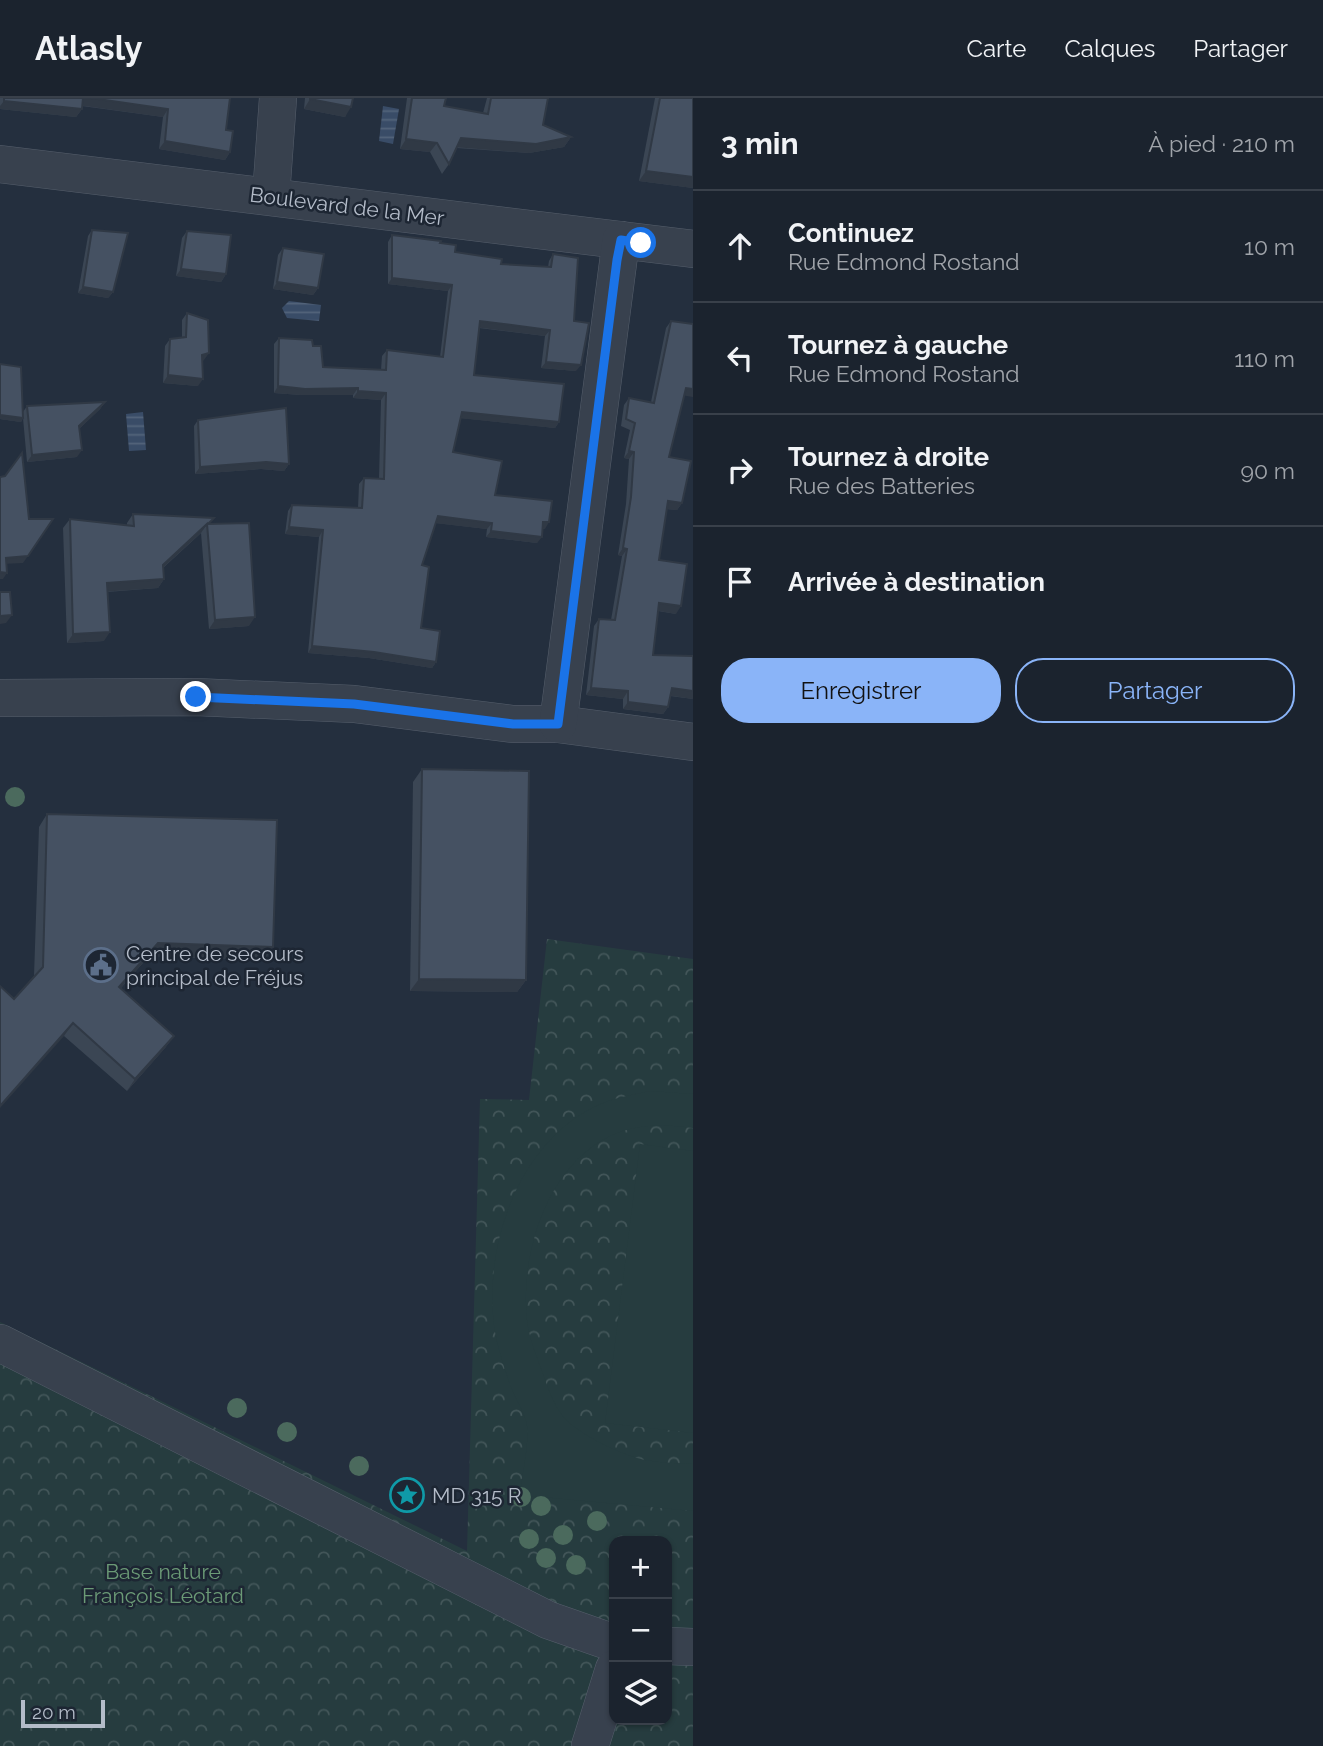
<!DOCTYPE html>
<html lang="fr">
<head>
<meta charset="utf-8">
<style>
  :root { --surface:#1b232e; --page:#282f3a; --text:#f1f3f6; --muted:#a0a4aa; --line:#39404a; --accent:#8ab4f8 }
  body { margin:0; font-family:Raleway,sans-serif; background:var(--page); color:var(--text) }
  .controls { position:absolute; right:21px; bottom:21px; display:grid; overflow:hidden; border-radius:14px; box-shadow:0 2px 5px #0004 }
  .controls button { width:63px; height:63px; display:grid; place-items:center; padding:0; border:0; border-bottom:2px solid var(--line); background:var(--surface); color:var(--text); font:35px sans-serif }
  .scale { position:absolute; left:21px; bottom:18px; width:84px; box-sizing:border-box; padding-left:7px; border:4px solid #b4bcc9; border-top:0; font-size:19px; line-height:24px; white-space:nowrap; color:#b4bcc9; -webkit-text-stroke:5px #1d2633; paint-order:stroke }
  .stop { position:absolute; width:21px; height:21px; margin:-16px; border:5px solid #1a73e8; border-radius:50%; background:#fff }
  .stop.end { background:#1a73e8; border-color:#fff; box-shadow:0 2px 7px #0008 }
  .list { margin:0; padding:0; list-style:none }
  h2 { display:flex; justify-content:space-between; align-items:center; height:91px; margin:0; padding:0 28px; font-size:30px }
  h2 small { font-size:23px; font-weight:400; color:var(--muted) }
  .list li { display:grid; grid-template-columns:46px 1fr auto; gap:21px; align-items:center; box-sizing:border-box; height:112px; padding:0 28px; border-top:2px solid var(--line) }
  .list b { display:block; font-size:26px; white-space:nowrap }
  .list p { margin:0; font-size:23px; white-space:nowrap; color:var(--muted) }
  .list em { font-size:23px; font-style:normal; color:var(--muted) }
  .actions { display:flex; gap:14px; padding:21px 28px }
  .actions a { flex:1; padding:16px 0; border:2px solid var(--accent); border-radius:28px; text-align:center; font-size:24px; color:var(--accent) }
  .actions .main { background:var(--accent); color:#111 }
  .icon { flex:none; width:38px; height:38px; fill:none; stroke:currentColor; stroke-width:2; stroke-linecap:round; stroke-linejoin:round }
  .map { position:relative; flex:none; width:693px; height:1648px; overflow:hidden }
  header { display:flex; align-items:center; gap:42px; box-sizing:border-box; height:98px; padding:0 35px; background:var(--surface); border-bottom:2px solid var(--line) }
  header strong { font-size:33px }
  nav { display:flex; gap:38px; margin-inline-start:auto; font-size:24px }
  main { display:flex }
  aside { flex:1; background:var(--surface) }
  .map>svg:first-child { display:block }
</style>
</head>
<body>
<header>
<strong>Atlasly</strong>
<nav><a>Carte</a><a>Calques</a><a>Partager</a></nav>
</header>
<main>
<div class="map">
<svg width="693" height="1648" viewBox="0 0 693 1648">
  <defs>
    <pattern id="park-crowns" width="20" height="18" patternUnits="userSpaceOnUse" patternTransform="scale(1.75)"><rect width="20" height="18" fill="#263c3f"/><path d="M2 6a3 3 0 1 1 6 0M12 15a3 3 0 1 1 6 0" fill="none" stroke="#435659"/></pattern>
    <pattern id="water-rules" width="6" height="5" patternUnits="userSpaceOnUse" patternTransform="scale(1.75)"><rect width="6" height="5" fill="#394c67"/><path d="M0 2.5h6" fill="none" stroke="#53647b"/></pattern>
  </defs>
  <rect width="100%" height="100%" fill="#242f3e"/>
  <path fill="url(#park-crowns)" fill-rule="evenodd" d="M547 841 693 861V1648H0V1224L467 1453 480 1001 529 1002ZM614 1443H667V1622H614Z"/>
  <g fill="#263c3f">
    <path d="M650 993 693 996V1030C664 1026 637 1026 610 1038 546 1069 520 1157 527 1222 529 1240 536 1257 542 1273 547 1288 553 1305 562 1317 576 1336 622 1357 645 1362 661 1365 677 1365 693 1366V1413L520 1397C522 1376 529 1348 527 1328 526 1317 517 1304 513 1294 505 1273 497 1249 494 1227 484 1147 518 1047 594 1009 612 1000 631 997 650 993Z"/>
    <polygon points="640,1046 693,1053 693,1335 605,1325"/>
  </g>
  <g fill="url(#water-rules)">
    <polygon points="383,8 399,11 393,46 379,43"/>
    <polygon points="289,203 321,207 319,223 287,220 282,210"/>
    <polygon points="143,314 146,352 129,353 126,316"/>
  </g>
  <g fill="none" stroke-linecap="round" stroke-linejoin="round">
    <g stroke="#565f6c" stroke-width="38">
      <g id="minor">
        <polyline points="0,66 693,151"/>
        <polyline points="271,98 278,0"/>
        <polyline points="0,600 196,599 354,606 513,626 558,626 693,644"/>
        <polyline points="558,626 621,142"/>
        <polyline points="0,1245 548,1522 614,1545"/>
        <polyline points="667,1548 693,1549"/>
        <polyline points="590,1648 614,1571"/>
      </g>
    </g>
    <use href="#minor" stroke="#38414e" stroke-width="37"/>
  </g>
  <g fill="#4b6a5d">
    <circle cx="15" cy="699" r="10"/>
    <circle cx="237" cy="1310" r="10"/>
    <circle cx="287" cy="1334" r="10"/>
    <circle cx="359" cy="1368" r="10"/>
    <circle cx="521" cy="1399" r="10"/>
    <circle cx="541" cy="1408" r="10"/>
    <circle cx="597" cy="1423" r="10"/>
    <circle cx="563" cy="1437" r="10"/>
    <circle cx="529" cy="1441" r="10"/>
    <circle cx="546" cy="1460" r="10"/>
    <circle cx="576" cy="1467" r="10"/>
  </g>
  <g fill="#3b4654">
    <polygon points="0,0 230,0 226,32 230,54 225,62 159,51 163,19 82,8 82,11 76,19 0,11"/>
    <polygon points="305,0 353,0 345,19 304,11"/>
    <polygon points="407,0 446,0 444,8 483,15 487,0 548,0 543,27 571,39 564,49 529,55 457,50 449,66 442,76 430,54 400,51"/>
    <polygon points="655,0 693,0 693,90 639,83"/>
    <polygon points="92,132 113,194 108,200 78,195 88,138"/>
    <polygon points="187,133 226,176 221,184 176,178 182,140"/>
    <polygon points="392,137 440,145 455,154 501,166 548,169 549,163 553,156 574,223 576,273 541,270 545,238 479,230 474,277 559,324 555,330 461,320 453,354 495,397 545,431 543,431 537,445 486,439 487,431 436,425 422,467 421,530 436,564 432,570 369,560 308,555 319,439 285,436 288,413 292,407 358,410 359,386 364,380 379,381 381,302 353,300 353,297 301,297 274,295 274,246 279,240 313,248 323,269 381,272 382,258 387,252 440,259 448,193 388,186 388,144"/>
    <polygon points="283,150 318,190 313,197 273,191 278,157"/>
    <polygon points="187,215 204,262 202,263 198,288 163,285 165,248 170,241 182,240 182,222"/>
    <polygon points="671,223 684,298 669,359 682,405 677,412 667,411 659,462 676,516 658,513 653,557 693,601 670,598 668,609 663,616 623,611 623,601 586,597 594,528 599,521 611,522 622,458 618,457 626,406 629,361 624,360 630,332 621,328 624,307 629,300 651,304 666,230"/>
    <polygon points="0,266 23,314 27,308 105,304 100,311 80,330 77,359 27,364 23,320 21,324 0,321"/>
    <polygon points="198,322 289,366 284,373 261,371 195,376 194,328"/>
    <polygon points="133,416 210,426 249,528 209,531 201,435 163,470 164,481 158,490 107,494 104,543 67,545 63,430 70,421 127,427 127,425"/>
    <polygon points="422,671 526,882 517,894 410,893 413,684"/>
    <polygon points="47,716 265,862 149,858 121,890 174,938 165,950 127,993 64,938 14,901 34,878 39,729"/>
  </g>
  <g fill="#303945">
    <polygon points="83,0 91,0 168,11 163,19 78,7"/>
    <polygon points="310,1 351,9 345,19 304,11"/>
    <polygon points="4,3 82,11 76,19 0,11 0,8"/>
    <polygon points="571,39 564,49 529,55 454,49 461,40"/>
    <polygon points="406,41 437,45 430,54 400,51"/>
    <polygon points="165,43 230,54 225,62 159,51"/>
    <polygon points="646,73 693,79 693,90 639,83"/>
    <polygon points="181,171 226,176 221,184 176,178"/>
    <polygon points="392,180 452,187 448,193 388,186"/>
    <polygon points="277,184 318,190 313,197 273,191"/>
    <polygon points="83,189 113,194 108,200 78,195"/>
    <polygon points="480,223 550,232 545,238 475,229"/>
    <polygon points="209,255 204,262 197,264 202,257"/>
    <polygon points="546,264 581,267 576,273 541,270"/>
    <polygon points="168,277 203,281 198,288 163,285"/>
    <polygon points="278,288 358,290 353,297 301,297 274,295"/>
    <polygon points="686,290 693,291 693,299 681,297"/>
    <polygon points="358,293 386,295 381,302 353,300"/>
    <polygon points="105,304 100,311 75,335 79,328"/>
    <polygon points="462,314 559,324 555,330 458,320"/>
    <polygon points="0,317 23,320 21,324 0,321"/>
    <polygon points="82,352 77,359 27,364 32,357"/>
    <polygon points="629,353 634,354 629,361 624,360"/>
    <polygon points="266,364 289,366 284,373 261,371 195,376 200,369"/>
    <polygon points="668,403 682,405 677,412 663,411"/>
    <polygon points="438,418 492,425 487,431 434,425"/>
    <polygon points="543,424 549,424 545,431 539,430"/>
    <polygon points="207,426 201,435 156,476 163,467"/>
    <polygon points="289,429 323,432 319,439 285,436"/>
    <polygon points="491,433 542,439 537,445 486,439"/>
    <polygon points="623,450 627,451 622,458 618,457"/>
    <polygon points="28,458 23,465 2,466 6,460"/>
    <polygon points="0,474 7,475 3,481 0,481"/>
    <polygon points="164,481 158,490 100,494 107,485"/>
    <polygon points="659,505 681,508 676,516 654,512"/>
    <polygon points="12,517 6,525 0,526 0,518"/>
    <polygon points="255,519 249,528 209,531 215,522"/>
    <polygon points="110,534 104,543 67,545 73,536"/>
    <polygon points="312,548 374,554 436,564 432,570 369,560 308,555"/>
    <polygon points="591,590 628,593 623,601 586,597"/>
    <polygon points="672,590 693,593 693,601 666,597"/>
    <polygon points="628,604 668,609 663,616 623,611"/>
    <polygon points="158,845 273,849 265,862 149,858 111,901 119,889"/>
    <polygon points="419,881 526,882 517,894 410,893"/>
    <polygon points="73,925 64,938 0,1010 0,1008"/>
    <polygon points="174,938 165,950 127,993 135,981"/>
  </g>
  <g fill="#455162" stroke="#303945" stroke-width="2">
    <polygon points="4,0 83,0 82,11 4,3"/>
    <polygon points="91,0 230,0 226,32 233,33 230,54 165,43 168,11"/>
    <polygon points="310,0 353,0 351,9 310,1"/>
    <polygon points="412,0 446,0 444,8 488,16 491,0 548,0 543,27 571,39 536,46 461,40 449,66 437,45 406,41"/>
    <polygon points="660,0 693,0 693,79 646,73"/>
    <polygon points="92,132 128,135 113,194 83,189"/>
    <polygon points="187,133 231,137 226,176 181,171"/>
    <polygon points="392,137 441,143 440,145 456,147 455,154 502,161 501,166 551,169 553,156 578,160 574,223 589,225 581,267 546,264 550,232 480,223 474,277 564,286 559,324 462,314 453,354 502,363 495,397 552,403 549,424 543,424 542,439 491,433 492,425 438,418 422,467 429,469 421,530 440,533 436,564 374,554 312,548 323,432 289,429 292,407 362,410 364,380 384,381 386,295 358,293 358,290 305,291 278,288 279,240 312,242 313,248 321,248 323,269 386,272 387,252 443,259 452,187 392,180"/>
    <polygon points="283,150 324,156 318,190 277,184"/>
    <polygon points="187,215 208,222 209,255 202,257 203,281 168,277 170,241 186,239"/>
    <polygon points="671,223 693,226 693,291 686,290 669,359 691,363 682,405 668,403 659,462 687,466 681,508 659,505 653,557 693,558 693,593 672,590 668,609 628,604 628,593 591,590 599,521 615,522 627,451 623,450 631,399 634,354 629,353 635,325 626,321 629,300 654,305"/>
    <polygon points="0,266 21,269 23,320 0,317"/>
    <polygon points="105,304 79,328 82,352 32,357 27,308"/>
    <polygon points="286,310 289,366 266,364 200,369 198,322"/>
    <polygon points="22,355 29,421 53,421 28,458 6,460 7,475 0,474 0,379 5,378"/>
    <polygon points="133,416 214,420 208,426 249,425 255,519 215,522 207,426 163,467 164,481 107,485 110,534 73,536 70,421 134,428"/>
    <polygon points="0,494 10,494 12,517 0,518"/>
    <polygon points="422,671 529,673 526,882 419,881"/>
    <polygon points="47,716 277,722 273,849 158,845 119,889 174,938 135,981 73,925 0,1008 0,888 14,901 43,869"/>
  </g>
  <g fill="none" stroke-linecap="round" stroke-linejoin="round">
    <polyline stroke="#1a73e8" stroke-width="9" points="196,599 354,606 513,626 558,626 617,162 621,142 641,145"/>
  </g>
  <defs>
    <g id="civic-ring" transform="scale(1.75)"><circle r="9.5" fill="#1d2633" stroke="#5c6f8a" stroke-width="1.5"/><path d="M-.6-6.5H3V-4.5H.6V-3L4-1V1h2V6H-6V1h2V-1L-.6-3ZM-1.2 2.5V6h2.4V2.5Z" fill="#5c6f8a"/></g>
    <g id="sight-ring" transform="scale(1.75)"><circle r="9.5" fill="#1d2633" stroke="#0f9aa8" stroke-width="1.5"/><path d="M0-6L1.8-2.2L6-1.7L2.9 1.2L3.7 5.4L0 3.3L-3.7 5.4L-2.9 1.2L-6-1.7L-1.8-2.2Z" fill="#0f9aa8"/></g>
  </defs>
  <g fill-rule="evenodd">
    <use href="#civic-ring" x="101" y="867"/>
    <use href="#sight-ring" x="407" y="1397"/>
  </g>
  <g text-anchor="middle" dominant-baseline="central" stroke-width="5" stroke-linejoin="round" paint-order="stroke">
    <g font-size="21" fill="#b4bcc9" stroke="#1d2633">
      <text transform="translate(347 108) rotate(7)">Boulevard de la Mer</text>
    </g>
    <g font-size="21" fill="#b4bcc9" stroke="#1d2633" text-anchor="start">
      <text x="126" y="855">Centre de secours<tspan x="126" dy="24">principal de Fréjus</tspan></text>
      <text x="432" y="1397">MD 315 R</text>
    </g>
    <g font-size="21" fill="#6b9a76" stroke="#1d2633">
      <text x="163" y="1473">Base nature<tspan x="163" dy="24">François Léotard</tspan></text>
    </g>
  </g>
</svg>
<div class="controls">
<button>+</button>
<button>−</button>
<button><svg class="icon" aria-label="layers" viewBox="0 0 24 24"><path d="M12 4l9 5-9 5-9-5zM3 14l9 5 9-5"/></svg></button>
</div>
<div class="scale">20 m</div>
<div class="stop" style="left:641px;top:145px"></div>
<div class="stop end" style="left:196px;top:599px"></div>
</div>
<aside>
<h2>3 min<small>À pied · 210 m</small></h2>
<ul class="list">
<li><svg class="icon" aria-label="ahead" viewBox="0 0 24 24"><path d="M12 20V5M6 11l6-6 6 6"/></svg><div><b>Continuez</b><p>Rue Edmond Rostand</p></div><em>10 m</em></li>
<li><svg class="icon" aria-label="left" viewBox="0 0 24 24"><path d="M17 20v-9H6M10 6l-5 5 5 5"/></svg><div><b>Tournez à gauche</b><p>Rue Edmond Rostand</p></div><em>110 m</em></li>
<li><svg class="icon" aria-label="right" viewBox="0 0 24 24"><path d="M7 20v-9h11M14 6l5 5-5 5"/></svg><div><b>Tournez à droite</b><p>Rue des Batteries</p></div><em>90 m</em></li>
<li><svg class="icon" aria-label="arrive" viewBox="0 0 24 24"><path d="M6 21V4h12l-3 4 3 4H6"/></svg><div><b>Arrivée à destination</b></div></li>
</ul>
<div class="actions"><a class="main">Enregistrer</a><a>Partager</a></div>
</aside>
</main>
</body>
</html>
